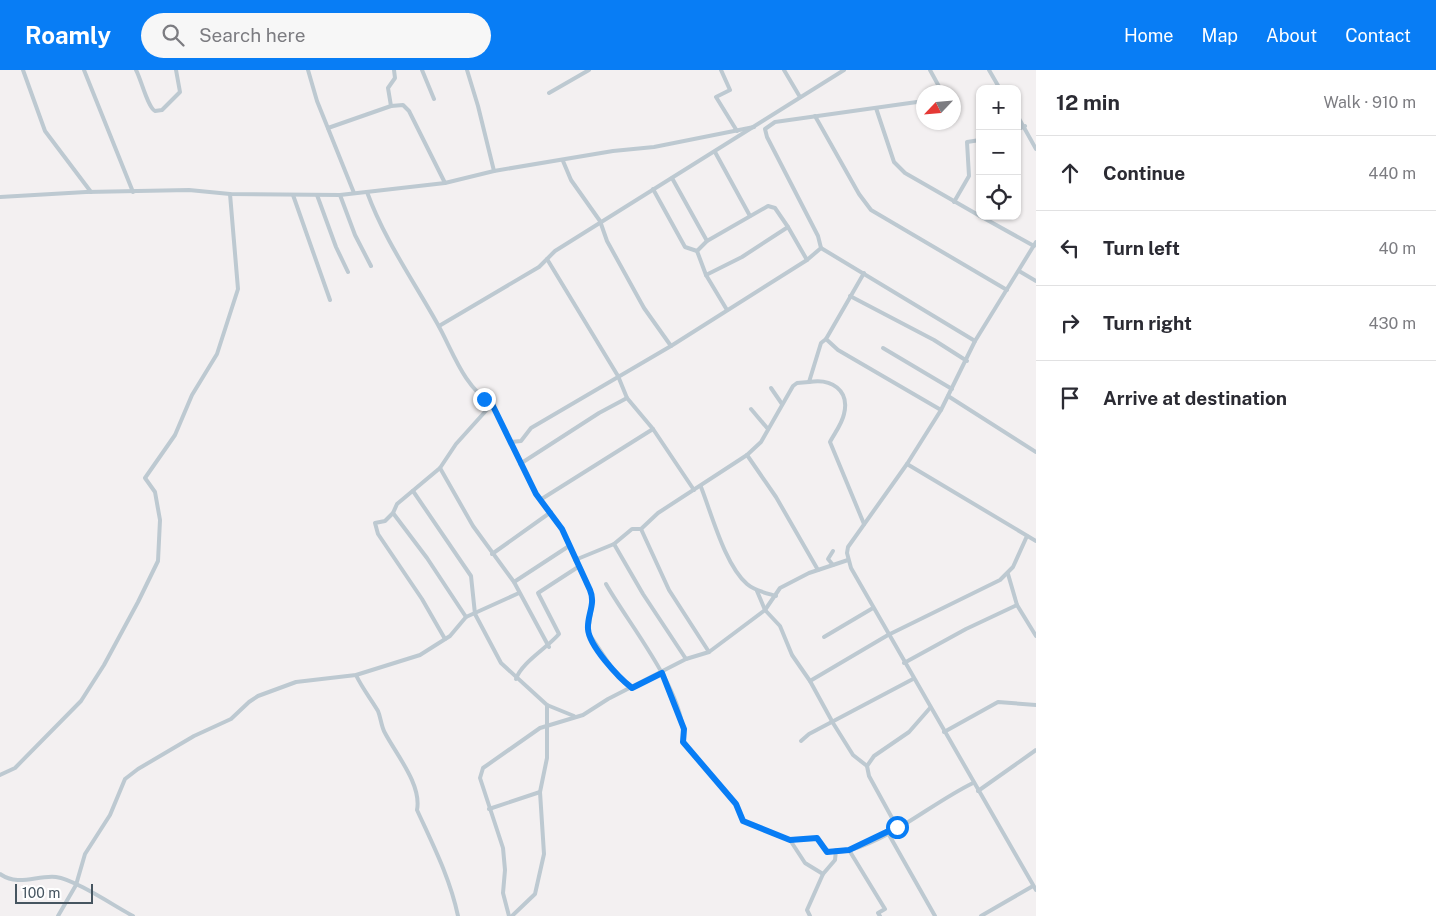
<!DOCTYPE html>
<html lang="en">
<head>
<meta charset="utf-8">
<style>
  :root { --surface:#fff; --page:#f7f7f7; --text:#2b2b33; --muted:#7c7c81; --line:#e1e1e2; --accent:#087df5 }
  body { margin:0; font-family:"Public Sans",sans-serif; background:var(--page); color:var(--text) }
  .controls { position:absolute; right:15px; top:15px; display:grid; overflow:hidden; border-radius:10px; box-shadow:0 1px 4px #0004 }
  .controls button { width:45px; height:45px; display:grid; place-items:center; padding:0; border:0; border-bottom:1px solid var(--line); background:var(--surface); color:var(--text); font:25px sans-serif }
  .compass { position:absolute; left:916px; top:15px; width:45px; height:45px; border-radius:50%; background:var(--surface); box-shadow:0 1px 4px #0004; rotate:244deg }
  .scale { position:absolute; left:15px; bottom:12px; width:78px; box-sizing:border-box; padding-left:5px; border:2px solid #465560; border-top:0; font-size:14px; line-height:18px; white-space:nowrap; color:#465560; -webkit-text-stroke:4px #fff; paint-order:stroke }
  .stop { position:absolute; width:15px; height:15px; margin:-11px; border:4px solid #087df5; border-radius:50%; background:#fff }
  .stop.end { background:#087df5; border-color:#fff; box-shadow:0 1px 5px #0008 }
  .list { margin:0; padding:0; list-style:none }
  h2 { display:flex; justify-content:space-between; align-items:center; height:65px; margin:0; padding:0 20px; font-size:21px }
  h2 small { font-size:16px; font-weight:400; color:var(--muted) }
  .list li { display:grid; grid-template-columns:32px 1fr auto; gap:15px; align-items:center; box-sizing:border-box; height:75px; padding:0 20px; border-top:1px solid var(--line) }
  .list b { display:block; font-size:19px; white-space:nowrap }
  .list em { font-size:16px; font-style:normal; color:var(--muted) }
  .icon { flex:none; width:28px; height:28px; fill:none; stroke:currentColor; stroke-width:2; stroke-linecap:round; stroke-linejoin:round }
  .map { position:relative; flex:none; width:1036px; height:846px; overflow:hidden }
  header { display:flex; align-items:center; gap:30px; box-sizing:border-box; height:70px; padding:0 25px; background:var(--accent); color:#fff }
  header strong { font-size:24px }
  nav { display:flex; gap:28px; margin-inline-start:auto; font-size:18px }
  .search { width:350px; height:45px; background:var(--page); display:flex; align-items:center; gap:12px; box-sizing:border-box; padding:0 18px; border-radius:28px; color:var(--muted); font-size:19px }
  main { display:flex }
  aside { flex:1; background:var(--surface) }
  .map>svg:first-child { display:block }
</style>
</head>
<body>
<header>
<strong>Roamly</strong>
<div class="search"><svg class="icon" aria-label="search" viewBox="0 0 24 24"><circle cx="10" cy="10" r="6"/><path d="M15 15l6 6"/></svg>Search here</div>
<nav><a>Home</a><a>Map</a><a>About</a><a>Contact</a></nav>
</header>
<main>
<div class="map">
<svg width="1036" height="846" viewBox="0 0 1036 846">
  <rect width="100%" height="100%" fill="#f3f0f1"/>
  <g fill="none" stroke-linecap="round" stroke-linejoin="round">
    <g stroke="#bdc9d1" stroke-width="4">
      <polyline points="23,0 45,61 91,122"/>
      <polyline points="84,0 133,122"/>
      <path d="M136 0C141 9 148 38 155 41L162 40 180 22 176 0"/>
      <polyline points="308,0 317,31 354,123"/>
      <polyline points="422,0 434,29"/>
      <polyline points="467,0 478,36 494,101"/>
      <polyline points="721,0 730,20 716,27 737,61"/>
      <polyline points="784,0 800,27"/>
      <polyline points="930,0 942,22"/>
      <polyline points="989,0 1000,19"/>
      <polyline points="549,23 589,0"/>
      <polyline points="391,36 388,18 395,8 394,0"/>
      <polyline points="876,38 894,92 905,103 980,146"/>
      <polyline points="1017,45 1036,79"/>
      <polyline points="815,46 859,124 871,140 1007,220"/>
      <polyline points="328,58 391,36 403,35 409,41 445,113"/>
      <polyline points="1017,60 1025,56"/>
      <polyline points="715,82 750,146"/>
      <polyline points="563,91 571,110 600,151 607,171 644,238 671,276"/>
      <polyline points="672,108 707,171"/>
      <polyline points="653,119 685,177 697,181 706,205 727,240"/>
      <path d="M367 122C384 169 413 210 437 253 453 281 463 316 492 334L536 424 562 459 590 520 593 529 588 562 618 607 632 619"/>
      <polyline points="293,125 330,230"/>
      <polyline points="317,125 336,177 348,202"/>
      <polyline points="340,125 355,165 371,196"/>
      <polyline points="0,127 86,122 189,120 230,124 340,125 445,113 494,101 613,81 654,77 754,57"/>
      <polyline points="954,132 969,106 967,72 980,70"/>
      <polyline points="980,146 1034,176"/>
      <polyline points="1036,172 975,271 941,340 907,394 848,477 847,483 851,498 1036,820"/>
      <polyline points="821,178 975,271"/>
      <polyline points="697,181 707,171 768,136 775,138 788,157"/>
      <polyline points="547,189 618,306 627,328 653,359 694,420"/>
      <polyline points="1019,201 1036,211"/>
      <polyline points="864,203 826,269 838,280 941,340"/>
      <polyline points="706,205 742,187 788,157 807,190"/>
      <polyline points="850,226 934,270 967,291"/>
      <polyline points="439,256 539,197 555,181 844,0"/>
      <path d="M826 269 821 273 809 312C831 308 850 320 844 344 842 354 834 364 830 372L864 454"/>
      <polyline points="883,278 952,319"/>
      <polyline points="771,318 782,334"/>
      <polyline points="948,326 1036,382"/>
      <polyline points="751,339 768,359"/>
      <polyline points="511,372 521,371 531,358 671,276 807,190 821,178 818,166 767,67 765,59 775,52 924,31"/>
      <polyline points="747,385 776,427 818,500"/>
      <polyline points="520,394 599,343 627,328"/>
      <polyline points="907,394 1036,471"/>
      <polyline points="440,398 473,456 514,512 549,577"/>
      <path d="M701 417C712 445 725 495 747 514 755 521 766 523 776 526"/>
      <polyline points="413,421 471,506 475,544 501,593 547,635 574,646"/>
      <polyline points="540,430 653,359"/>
      <polyline points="393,443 427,488 466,547"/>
      <polyline points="641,459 669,520 709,582"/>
      <polyline points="614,474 643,524 686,589"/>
      <polyline points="492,484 551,442"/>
      <polyline points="575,490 614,474 632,459 641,459 658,443 747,385 761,372 793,316 797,313 809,312"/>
      <polyline points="833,495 828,489 833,481"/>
      <polyline points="1008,504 1017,535 1036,566"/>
      <polyline points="514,512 569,476"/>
      <path d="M606 514C629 555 688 625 683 672L736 734 743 751 790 770 817 768 827 782C835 781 843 782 850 780 895 767 932 733 973 713"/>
      <polyline points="757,521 765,540 780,556 792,585 810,611 833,653 853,685 867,696"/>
      <polyline points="824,567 873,538"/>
      <polyline points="445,569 422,529 378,464 375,453 385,451 393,443 397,434 440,398 456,374 492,334"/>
      <polyline points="904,593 966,559 1017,535"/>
      <path d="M356 605C362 618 371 629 378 641 381 648 381 656 385 663 396 684 422 715 417 740 433 775 450 808 458 846"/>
      <path d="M516 609C521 593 547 578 559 564L538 523 578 497"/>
      <polyline points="810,611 888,565 1000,510 1013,497 1027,466"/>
      <polyline points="944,662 998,632 1036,635"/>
      <polyline points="801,671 809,664 913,609"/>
      <polyline points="0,705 15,698 81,631 104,595 138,532 158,491 160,450 155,422 145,408 175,365 192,325 217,284 238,219 230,124"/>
      <polyline points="978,721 1036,680"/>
      <polyline points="489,739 540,722"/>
      <polyline points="897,757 869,706 867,696 874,686 909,662 930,638"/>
      <polyline points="888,763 935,846"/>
      <polyline points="790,770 805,793 823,804"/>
      <polyline points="849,780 885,839 878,843 880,846"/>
      <path d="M0 804C19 817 36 805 56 807 74 809 116 837 133 846"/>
      <polyline points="58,846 76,815 85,784 110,745 125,709 138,699 194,666 231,649 249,632 258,626 296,612 356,605 420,585 450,566 466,547 519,523"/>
      <polyline points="509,846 503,823 505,800 503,778 480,708 483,698 540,658 583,645 608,629 686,589 709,582 765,540 780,518 809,503 848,490"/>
      <polyline points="512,846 535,824 544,784 540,722 547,688 547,635"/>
      <polyline points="810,846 807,840 823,804 835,790 836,780"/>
      <polyline points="981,846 1033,816"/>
    </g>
  </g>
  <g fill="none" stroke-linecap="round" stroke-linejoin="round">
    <path stroke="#087df5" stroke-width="6" d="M484 329 492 334 536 424 562 459 590 520C596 534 587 545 588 559 589 576 619 608 632 618L662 603 684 659 683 672 736 734 743 751 790 770 817 768 827 782 849 780 897 757"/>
  </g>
</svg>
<div class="controls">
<button>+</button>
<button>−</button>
<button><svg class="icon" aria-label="locate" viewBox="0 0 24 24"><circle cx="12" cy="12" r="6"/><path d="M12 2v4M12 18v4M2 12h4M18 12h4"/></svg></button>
</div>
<svg class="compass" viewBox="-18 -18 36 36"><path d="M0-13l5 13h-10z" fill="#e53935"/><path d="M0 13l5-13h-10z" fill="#7c7c81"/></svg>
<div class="scale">100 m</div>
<div class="stop" style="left:897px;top:757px"></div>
<div class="stop end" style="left:484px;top:329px"></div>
</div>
<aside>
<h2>12 min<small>Walk · 910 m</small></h2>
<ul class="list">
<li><svg class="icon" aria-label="ahead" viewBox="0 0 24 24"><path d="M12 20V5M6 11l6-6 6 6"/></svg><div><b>Continue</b></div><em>440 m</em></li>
<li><svg class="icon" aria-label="left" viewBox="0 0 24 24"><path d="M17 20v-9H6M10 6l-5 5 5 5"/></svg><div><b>Turn left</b></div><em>40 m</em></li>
<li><svg class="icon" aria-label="right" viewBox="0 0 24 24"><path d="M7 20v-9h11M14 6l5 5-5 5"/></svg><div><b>Turn right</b></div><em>430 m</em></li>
<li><svg class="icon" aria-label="arrive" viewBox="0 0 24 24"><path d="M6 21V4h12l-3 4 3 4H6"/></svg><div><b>Arrive at destination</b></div></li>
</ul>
</aside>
</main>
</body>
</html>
